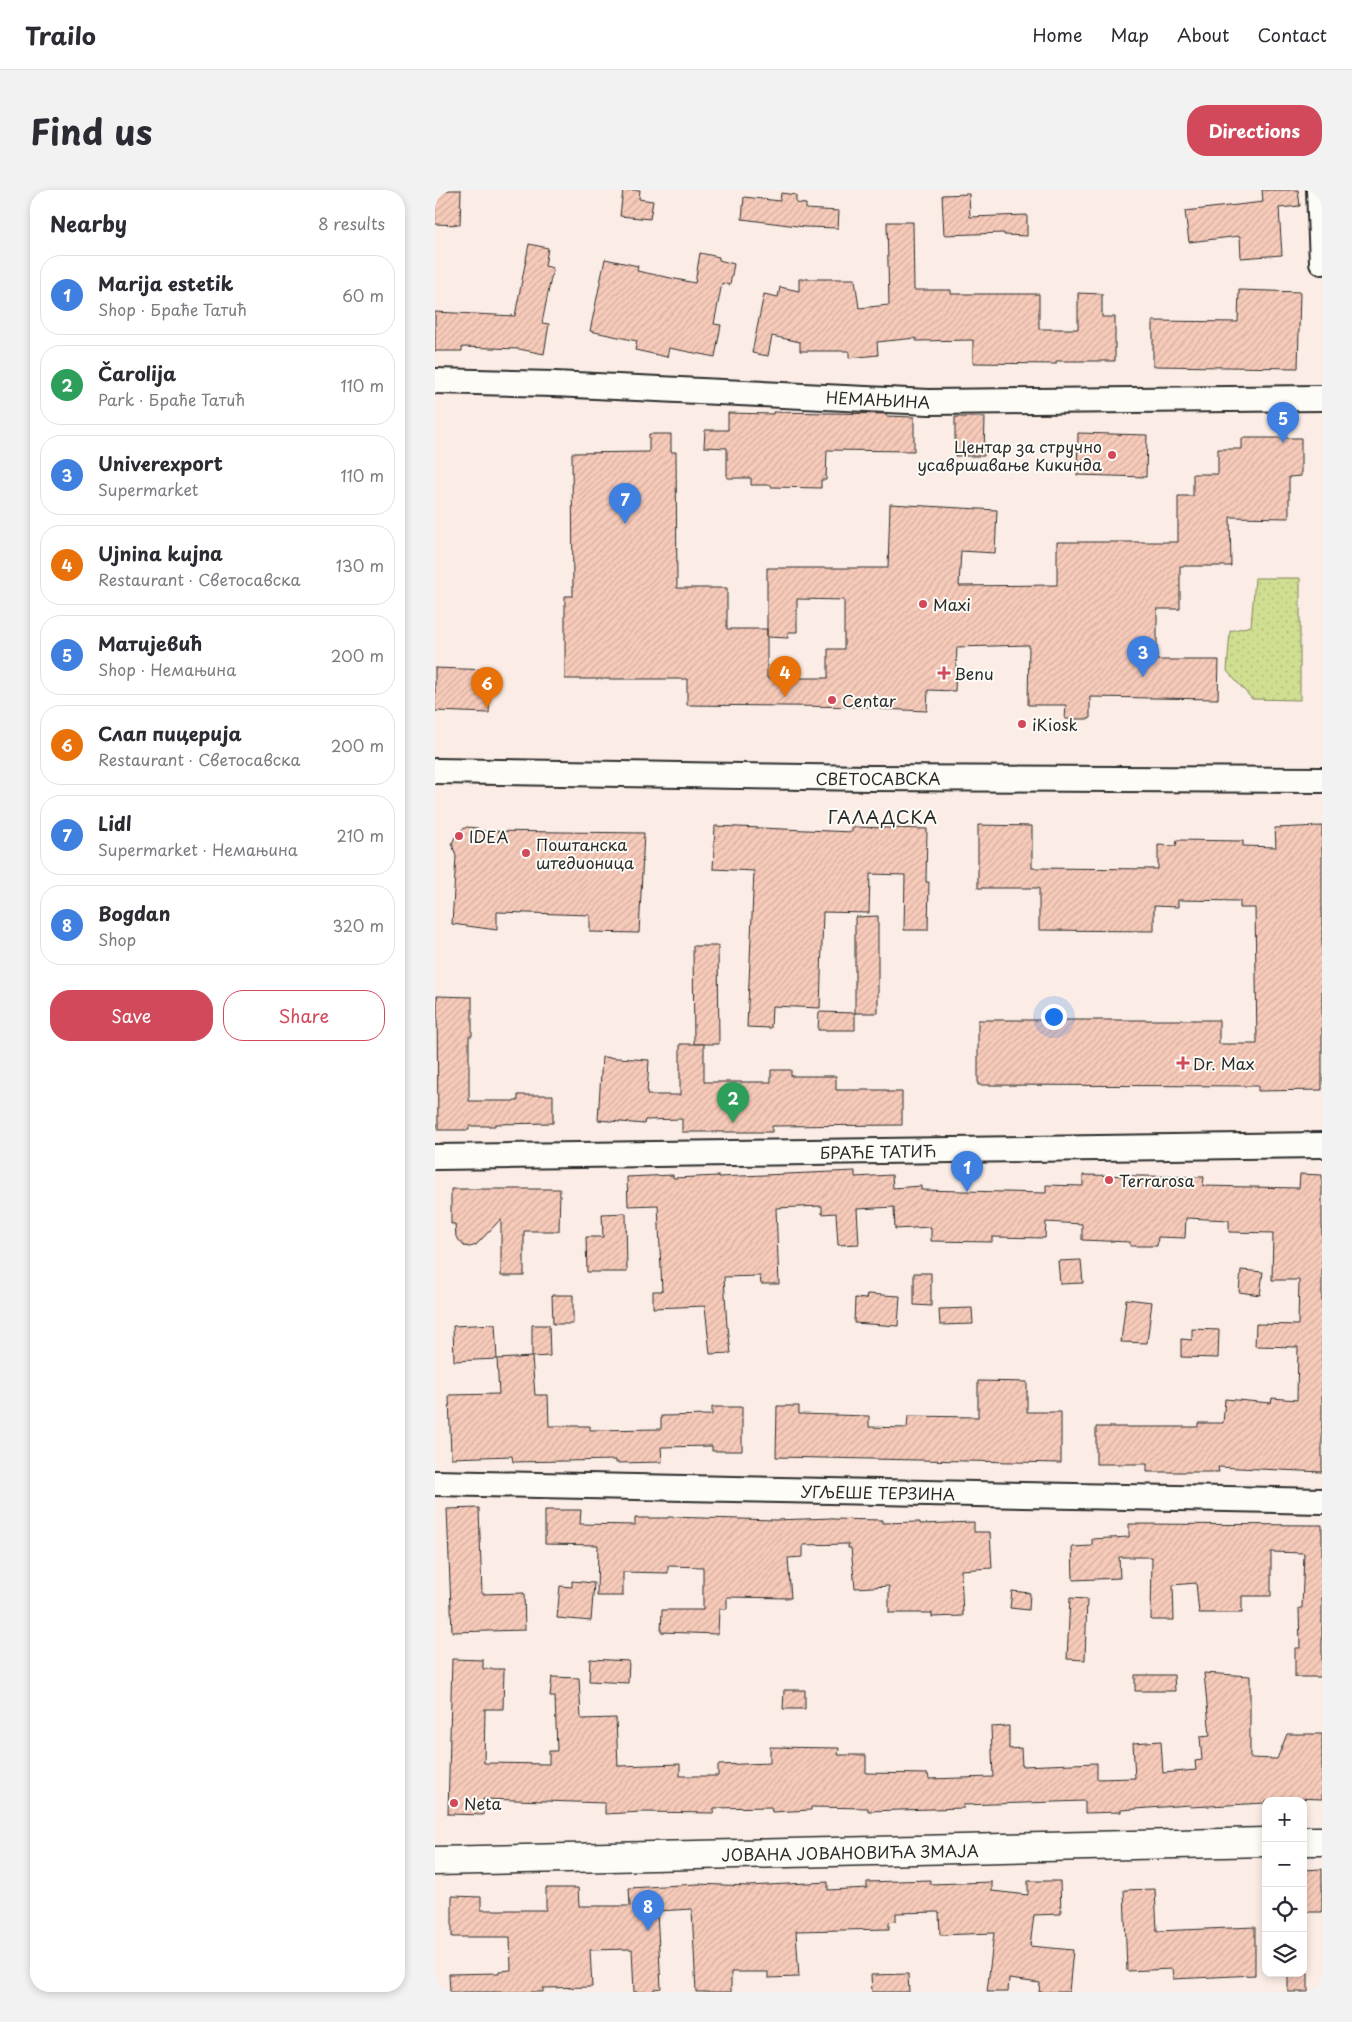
<!DOCTYPE html>
<html lang="en">
<head>
<meta charset="utf-8">
<style>
  :root { --surface:#fff; --page:#f2f2f3; --text:#2b2b33; --muted:#7c7c81; --line:#e1e1e2; --accent:#d1495b }
  body { margin:0; font-family:"Playpen Sans",sans-serif; background:var(--page); color:var(--text) }
  .controls { position:absolute; right:15px; bottom:15px; display:grid; overflow:hidden; border-radius:10px; box-shadow:0 2px 8px #0003 }
  .controls button { width:45px; height:45px; display:grid; place-items:center; padding:0; border:0; border-bottom:1px solid var(--line); background:var(--surface); color:var(--text); font:25px sans-serif }
  .you { position:absolute; left:618px; top:826px; width:18px; height:18px; margin:-12px; border:4px solid #fff; border-radius:50%; background:#1a73e8; box-shadow:0 0 0 8px #1a73e833 }
  .badge { display:grid; place-items:center; width:32px; height:32px; border-radius:50%; background:var(--accent); color:#fff; font-size:16px; font-weight:700 }
  .pin { position:absolute; translate:-50% -41px; filter:drop-shadow(0 1px 2px #0008) }
  .pin::after { content:''; position:absolute; top:26px; width:18px; height:15px; background:inherit; clip-path:polygon(0 0,100% 0,50% 100%) }
  .list { margin:0; padding:0; list-style:none }
  h2 { display:flex; justify-content:space-between; align-items:center; height:65px; margin:0; padding:0 20px; font-size:21px }
  h2 small { font-size:16px; font-weight:400; color:var(--muted) }
  .list li { display:grid; grid-template-columns:32px 1fr auto; gap:15px; align-items:center; box-sizing:border-box; height:80px; margin:0 10px 10px; padding:0 10px; border:1px solid var(--line); border-radius:20px }
  .list b { display:block; font-size:19px; white-space:nowrap }
  .list p { margin:0; font-size:16px; white-space:nowrap; color:var(--muted) }
  .list em { font-size:16px; font-style:normal; color:var(--muted) }
  .actions { display:flex; gap:10px; padding:15px 20px }
  .actions a { flex:1; padding:11px 0; border:1px solid var(--accent); border-radius:20px; text-align:center; font-size:18px; color:var(--accent) }
  .actions .main { background:var(--accent); color:#fff }
  .icon { flex:none; width:28px; height:28px; fill:none; stroke:currentColor; stroke-width:2; stroke-linecap:round; stroke-linejoin:round }
  .map { position:relative; flex:none; width:887px; height:1802px; overflow:hidden; border-radius:20px }
  header { display:flex; align-items:center; gap:30px; box-sizing:border-box; height:70px; padding:0 25px; background:var(--surface); border-bottom:1px solid var(--line) }
  header strong { font-size:24px }
  nav { display:flex; gap:28px; margin-inline-start:auto; font-size:18px }
  .intro { display:flex; align-items:center; justify-content:space-between; box-sizing:border-box; height:120px; padding:0 30px }
  h1 { margin:0; font-size:35px }
  .button { padding:12px 22px; border-radius:20px; background:var(--accent); color:#fff; font-size:18px; font-weight:700 }
  main { display:flex; gap:30px; padding:0 30px }
  aside { flex:1; background:var(--surface); border-radius:20px; box-shadow:0 2px 8px #0003 }
  .map>svg:first-child { display:block }
</style>
</head>
<body>
<header>
<strong>Trailo</strong>
<nav><a>Home</a><a>Map</a><a>About</a><a>Contact</a></nav>
</header>
<div class="intro"><h1>Find us</h1><a class="button">Directions</a></div>
<main>
<aside>
<h2>Nearby<small>8 results</small></h2>
<ul class="list">
<li><span class="badge" style="background:#3f7fe0">1</span><div><b>Marija estetik</b><p>Shop · Браће Татић</p></div><em>60 m</em></li>
<li><span class="badge" style="background:#2e9e5b">2</span><div><b>Čarolija</b><p>Park · Браће Татић</p></div><em>110 m</em></li>
<li><span class="badge" style="background:#3f7fe0">3</span><div><b>Univerexport</b><p>Supermarket</p></div><em>110 m</em></li>
<li><span class="badge" style="background:#e8710a">4</span><div><b>Ujnina kujna</b><p>Restaurant · Светосавска</p></div><em>130 m</em></li>
<li><span class="badge" style="background:#3f7fe0">5</span><div><b>Матијевић</b><p>Shop · Немањина</p></div><em>200 m</em></li>
<li><span class="badge" style="background:#e8710a">6</span><div><b>Слап пицерија</b><p>Restaurant · Светосавска</p></div><em>200 m</em></li>
<li><span class="badge" style="background:#3f7fe0">7</span><div><b>Lidl</b><p>Supermarket · Немањина</p></div><em>210 m</em></li>
<li><span class="badge" style="background:#3f7fe0">8</span><div><b>Bogdan</b><p>Shop</p></div><em>320 m</em></li>
</ul>
<div class="actions"><a class="main">Save</a><a>Share</a></div>
</aside>
<div class="map">
<svg width="887" height="1802" viewBox="0 0 887 1802">
  <defs>
    <pattern id="grass-dots" width="8" height="8" patternUnits="userSpaceOnUse" patternTransform="scale(1.25)"><rect width="8" height="8" fill="#d0de91"/><path d="M2 2h.1M6 6h.1" fill="none" stroke="#b3bf7d" stroke-width="1.8" stroke-linecap="round"/></pattern>
    <pattern id="building-hatch" width="6" height="6" patternUnits="userSpaceOnUse" patternTransform="scale(1.25)"><rect width="6" height="6" fill="#f7cbba"/><path d="M-1 1l2-2M0 6l6-6M5 7l2-2" fill="none" stroke="#d4aea0"/></pattern>
  </defs>
  <rect width="100%" height="100%" fill="#fbede5"/>
  <filter id="ink" filterUnits="userSpaceOnUse"><feTurbulence type="fractalNoise" baseFrequency=".02" numOctaves="2"/><feDisplacementMap in="SourceGraphic" scale="10" xChannelSelector="R" yChannelSelector="G"/><feConvolveMatrix kernelMatrix="1 2 1 2 8 2 1 2 1" color-interpolation-filters="sRGB"/></filter>
  <g filter="url(#ink)">
    <polygon fill="url(#grass-dots)" stroke="#7e845e" points="820,388 865,388 865,510 817,509 792,481 795,441 816,436"/>
    <g fill="url(#building-hatch)" stroke="#2b2b2b">
      <polygon points="0,0 26,0 25,35 0,34"/>
      <polygon points="188,0 205,0 204,9 218,11 215,29 185,26"/>
      <polygon points="827,0 863,0 865,16 844,18 847,65 806,68 805,46 754,52 750,21 828,12"/>
      <polygon points="346,3 361,5 361,13 371,14 371,19 404,21 403,38 370,37 307,29 309,7 345,11"/>
      <polygon points="534,4 535,27 592,25 592,46 569,45 569,43 509,45 507,5"/>
      <polygon points="452,32 478,32 479,100 516,100 516,104 604,104 604,139 643,139 643,103 667,104 667,127 680,127 680,171 621,171 621,174 538,173 538,150 481,151 481,148 442,152 443,165 414,168 414,161 365,161 365,152 337,146 333,166 317,163 329,104 343,107 345,97 364,101 364,89 420,89 424,118 454,115"/>
      <polygon points="94,54 113,58 110,76 118,78 107,133 114,134 109,164 84,159 27,157 27,161 0,161 0,122 80,126"/>
      <polygon points="265,63 284,67 284,70 299,74 295,95 287,93 279,134 286,135 280,167 234,158 232,167 200,160 202,151 155,141 170,69 203,76 202,81 260,93"/>
      <polygon points="804,100 865,102 863,178 718,176 718,131 803,132"/>
      <polygon points="338,222 451,224 451,226 479,227 479,261 392,260 391,290 386,290 386,298 336,297 336,295 316,295 316,288 292,288 292,258 269,257 270,240 293,240 293,223 338,224"/>
      <polygon points="520,227 550,227 549,266 520,266"/>
      <polygon points="643,243 712,245 711,287 642,285"/>
      <polygon points="214,244 236,244 236,262 241,262 242,398 292,398 292,439 332,439 332,488 393,488 393,459 409,459 409,410 362,409 362,442 353,442 353,448 332,447 332,378 453,378 455,314 562,320 560,363 526,361 524,396 622,395 622,352 743,352 743,306 758,306 758,284 783,284 783,259 807,259 807,248 866,248 866,286 854,287 854,328 795,327 796,376 745,376 745,419 722,419 722,470 784,470 783,509 655,507 655,529 630,529 631,515 593,515 594,455 522,457 520,501 493,500 492,521 445,519 445,517 252,515 252,489 130,489 130,406 138,406 137,263 214,262"/>
      <polygon points="0,478 56,480 54,523 0,521"/>
      <polygon points="543,635 597,636 597,678 723,679 723,655 741,656 742,650 808,651 808,656 841,657 840,638 887,636 887,900 823,901 823,896 543,895 543,830 784,830 784,854 822,854 820,718 805,718 805,711 743,710 743,717 719,716 719,741 604,740 604,698 543,698"/>
      <polygon points="280,636 417,642 417,637 492,639 491,692 494,692 493,740 469,740 470,685 435,684 434,723 388,722 385,818 337,816 336,838 312,837 319,681 278,679"/>
      <polygon points="32,637 42,638 47,641 209,643 204,743 155,742 155,725 62,722 62,740 17,734 21,666 17,654 22,642"/>
      <polygon points="443,726 443,823 420,823 420,727"/>
      <polygon points="258,756 283,756 284,854 259,854"/>
      <polygon points="2,806 37,807 37,846 34,846 34,911 83,911 83,905 118,905 118,933 60,934 60,936 34,936 34,940 3,940"/>
      <polygon points="384,822 420,823 420,840 383,840"/>
      <polygon points="245,854 269,854 269,892 336,892 336,880 356,880 356,886 401,886 401,900 452,900 452,902 467,902 467,935 337,936 337,942 247,942 247,929 210,930 209,934 163,930 167,867 214,870 212,905 245,905"/>
      <polygon points="420,981 420,987 457,985 458,998 486,996 486,1000 611,1003 611,995 648,996 648,985 769,987 768,996 864,998 865,984 887,985 887,1282 783,1277 784,1282 712,1282 712,1274 661,1274 661,1237 763,1237 763,1233 788,1233 790,1209 836,1213 837,1208 862,1210 863,1157 820,1156 821,1134 863,1135 864,1090 837,1090 838,1043 794,1042 794,1030 751,1028 750,1048 723,1047 722,1056 695,1056 695,1052 647,1050 647,1034 611,1032 610,1048 557,1047 557,1052 496,1051 496,1037 460,1039 459,1017 422,1019 424,1054 403,1055 401,1023 387,1024 387,1016 341,1018 344,1094 326,1094 325,1086 289,1087 292,1137 293,1137 296,1163 275,1164 270,1116 218,1118 218,1101 227,1101 223,1015 193,1016 192,987 238,985 238,988 284,986 284,987"/>
      <polygon points="16,999 125,999 124,1041 89,1041 89,1086 66,1086 66,1029 41,1055 35,1057 29,1056 21,1047 20,1034 16,1034"/>
      <polygon points="191,1023 192,1082 152,1082 151,1047 168,1047 167,1024"/>
      <polygon points="646,1070 648,1093 625,1094 623,1071"/>
      <polygon points="806,1080 828,1082 825,1105 804,1102"/>
      <polygon points="479,1083 496,1083 496,1116 479,1115"/>
      <polygon points="432,1104 465,1106 463,1136 419,1133 420,1108 431,1109"/>
      <polygon points="117,1105 138,1105 138,1134 118,1134"/>
      <polygon points="691,1109 717,1112 712,1153 686,1152"/>
      <polygon points="537,1118 538,1134 505,1135 504,1119"/>
      <polygon points="60,1134 62,1169 19,1171 18,1136"/>
      <polygon points="97,1135 114,1135 115,1166 97,1167"/>
      <polygon points="757,1139 784,1140 783,1168 746,1167 746,1149 757,1150"/>
      <polygon points="97,1167 100,1205 113,1205 114,1236 155,1236 155,1240 226,1239 226,1226 277,1225 277,1217 307,1217 307,1261 277,1261 277,1256 226,1257 227,1272 181,1273 181,1270 78,1272 77,1266 16,1268 14,1205 64,1204 62,1169"/>
      <polygon points="543,1191 592,1192 592,1222 626,1222 626,1273 341,1267 342,1216 364,1216 364,1224 434,1226 434,1237 472,1238 473,1226 543,1227"/>
      <polygon points="44,1318 47,1404 89,1403 90,1440 17,1442 12,1319"/>
      <polygon points="110,1320 146,1320 145,1334 200,1335 200,1328 233,1328 233,1327 340,1330 397,1328 397,1329 447,1330 447,1333 485,1332 485,1334 539,1332 539,1342 555,1342 557,1378 526,1380 528,1426 497,1427 497,1423 454,1423 454,1396 420,1398 416,1358 413,1358 413,1354 368,1355 368,1367 353,1368 356,1408 292,1407 292,1419 284,1419 283,1444 226,1442 227,1420 268,1420 268,1377 233,1376 233,1383 188,1382 188,1406 162,1406 163,1355 110,1354"/>
      <polygon points="694,1334 887,1335 887,1487 860,1487 860,1458 865,1458 864,1418 867,1418 869,1363 836,1362 836,1406 807,1406 807,1423 764,1423 761,1393 738,1395 739,1430 716,1430 717,1367 684,1367 685,1388 638,1390 637,1357 657,1356 657,1349 694,1347"/>
      <polygon points="137,1391 159,1393 156,1431 122,1428 125,1396 137,1397"/>
      <polygon points="577,1401 595,1403 594,1420 575,1418"/>
      <polygon points="635,1408 652,1409 650,1470 632,1469"/>
      <polygon points="17,1469 48,1470 48,1479 69,1479 68,1519 50,1519 49,1573 114,1574 114,1561 122,1561 120,1507 115,1507 117,1487 144,1488 146,1529 181,1528 183,1576 245,1574 245,1586 283,1586 283,1575 335,1573 335,1557 404,1558 403,1565 431,1565 431,1583 493,1584 494,1589 558,1587 556,1537 574,1536 574,1559 586,1558 587,1576 662,1573 662,1589 700,1588 698,1553 726,1551 728,1583 761,1580 760,1571 767,1570 765,1547 775,1546 769,1483 815,1486 815,1568 842,1569 852,1544 887,1544 887,1609 858,1608 857,1611 831,1611 831,1613 755,1617 755,1615 686,1620 686,1622 650,1623 650,1611 528,1615 529,1618 433,1621 433,1618 376,1617 376,1620 337,1622 336,1617 279,1618 279,1623 207,1622 170,1624 170,1613 48,1609 48,1625 13,1624"/>
      <polygon points="155,1469 194,1471 193,1493 154,1491"/>
      <polygon points="700,1485 739,1485 740,1501 700,1501"/>
      <polygon points="349,1500 370,1500 370,1519 348,1519"/>
      <polygon points="887,1679 887,1722 868,1722 868,1680"/>
      <polygon points="495,1690 495,1694 557,1692 557,1701 593,1705 593,1691 625,1691 626,1724 599,1725 595,1756 638,1760 634,1802 604,1802 605,1793 574,1789 573,1802 552,1802 559,1743 505,1745 504,1722 461,1723 461,1731 454,1732 454,1739 361,1741 364,1787 333,1788 333,1782 296,1782 296,1802 261,1802 257,1719 222,1721 226,1798 219,1799 219,1802 199,1802 197,1759 155,1760 157,1797 108,1798 108,1802 15,1802 14,1784 64,1783 64,1781 76,1780 75,1747 17,1747 17,1706 46,1707 46,1720 111,1720 111,1698 143,1698 144,1716 195,1716 194,1698 262,1694 313,1696 393,1692 393,1700 432,1698 432,1692"/>
      <polygon points="720,1699 722,1741 820,1737 820,1785 738,1789 737,1779 692,1781 689,1700"/>
      <rect x="853" y="1783" width="20" height="19"/>
      <polygon points="473,1784 474,1802 437,1802 436,1785"/>
    </g>
    <g fill="none" stroke-linecap="round" stroke-linejoin="round">
      <g stroke="#2b2b2b" stroke-width="28">
        <g id="minor">
          <polyline points="884,0 887,72"/>
          <polyline points="0,191 119,194 494,212 887,208"/>
          <polyline points="0,581 435,588 887,590"/>
          <polyline points="0,967 887,955"/>
          <polyline points="0,1293 887,1311"/>
        </g>
      </g>
      <g stroke="#2b2b2b" stroke-width="31">
        <g id="major">
          <polyline points="868,1651 887,1651"/>
          <polyline points="0,1671 831,1652"/>
        </g>
      </g>
      <use href="#minor" stroke="#fdfcf7" stroke-width="24"/>
      <use href="#major" stroke="#fdfcf7" stroke-width="28"/>
    </g>
  </g>
  <g fill="#d1495b" stroke="#fdfcf7" stroke-width="2">
    <circle cx="677" cy="265" r="5"/>
    <circle cx="488" cy="414" r="5"/>
    <path d="M506.5 475.5h5v5h5v5h-5v5h-5v-5h-5v-5h5z"/>
    <circle cx="397" cy="510" r="5"/>
    <circle cx="587" cy="534" r="5"/>
    <circle cx="24" cy="646" r="5"/>
    <circle cx="91" cy="663" r="5"/>
    <path d="M745.5 865.5h5v5h5v5h-5v5h-5v-5h-5v-5h5z"/>
    <circle cx="674" cy="990" r="5"/>
    <circle cx="19" cy="1613" r="5"/>
  </g>
  <g text-anchor="middle" dominant-baseline="central" stroke-width="4" stroke-linejoin="round" paint-order="stroke">
    <g font-size="16" fill="#2b2b2b" stroke="#fdfcf7">
      <text transform="translate(443 209) rotate(3)">НЕМАЊИНА</text>
      <text x="443" y="588">СВЕТОСАВСКА</text>
      <text transform="translate(443 961) rotate(-1)">БРАЋЕ ТАТИЋ</text>
      <text transform="translate(443 1302) rotate(1)">УГЉЕШЕ ТЕРЗИНА</text>
      <text transform="translate(415 1662) rotate(-1)">ЈОВАНА ЈОВАНОВИЋА ЗМАЈА</text>
    </g>
    <g font-size="16" fill="#2b2b2b" stroke="#fdfcf7" text-anchor="start">
      <text x="667" y="256" text-anchor="end">Центар за стручно<tspan x="667" dy="18">усавршавање Кикинда</tspan></text>
      <text x="498" y="414">Maxi</text>
      <text x="519" y="483">Benu</text>
      <text x="407" y="510">Centar</text>
      <text x="597" y="534">iKiosk</text>
      <text x="34" y="646">IDEA</text>
      <text x="101" y="654">Поштанска<tspan x="101" dy="18">штедионица</tspan></text>
      <text x="758" y="873">Dr. Max</text>
      <text x="684" y="990">Terrarosa</text>
      <text x="29" y="1613">Neta</text>
    </g>
    <g font-size="18" letter-spacing="1" fill="#2b2b2b" stroke="#fdfcf7">
      <text x="448" y="626">ГАЛАДСКА</text>
    </g>
  </g>
</svg>
<div class="controls">
<button>+</button>
<button>−</button>
<button><svg class="icon" aria-label="locate" viewBox="0 0 24 24"><circle cx="12" cy="12" r="6"/><path d="M12 2v4M12 18v4M2 12h4M18 12h4"/></svg></button>
<button><svg class="icon" aria-label="layers" viewBox="0 0 24 24"><path d="M12 4l9 5-9 5-9-5zM3 14l9 5 9-5"/></svg></button>
</div>
<div class="you"></div>
<div class="pin badge" style="left:532px;top:1002px;background:#3f7fe0">1</div>
<div class="pin badge" style="left:298px;top:933px;background:#2e9e5b">2</div>
<div class="pin badge" style="left:708px;top:487px;background:#3f7fe0">3</div>
<div class="pin badge" style="left:350px;top:507px;background:#e8710a">4</div>
<div class="pin badge" style="left:848px;top:253px;background:#3f7fe0">5</div>
<div class="pin badge" style="left:52px;top:518px;background:#e8710a">6</div>
<div class="pin badge" style="left:190px;top:334px;background:#3f7fe0">7</div>
<div class="pin badge" style="left:213px;top:1741px;background:#3f7fe0">8</div>
</div>
</main>
</body>
</html>
